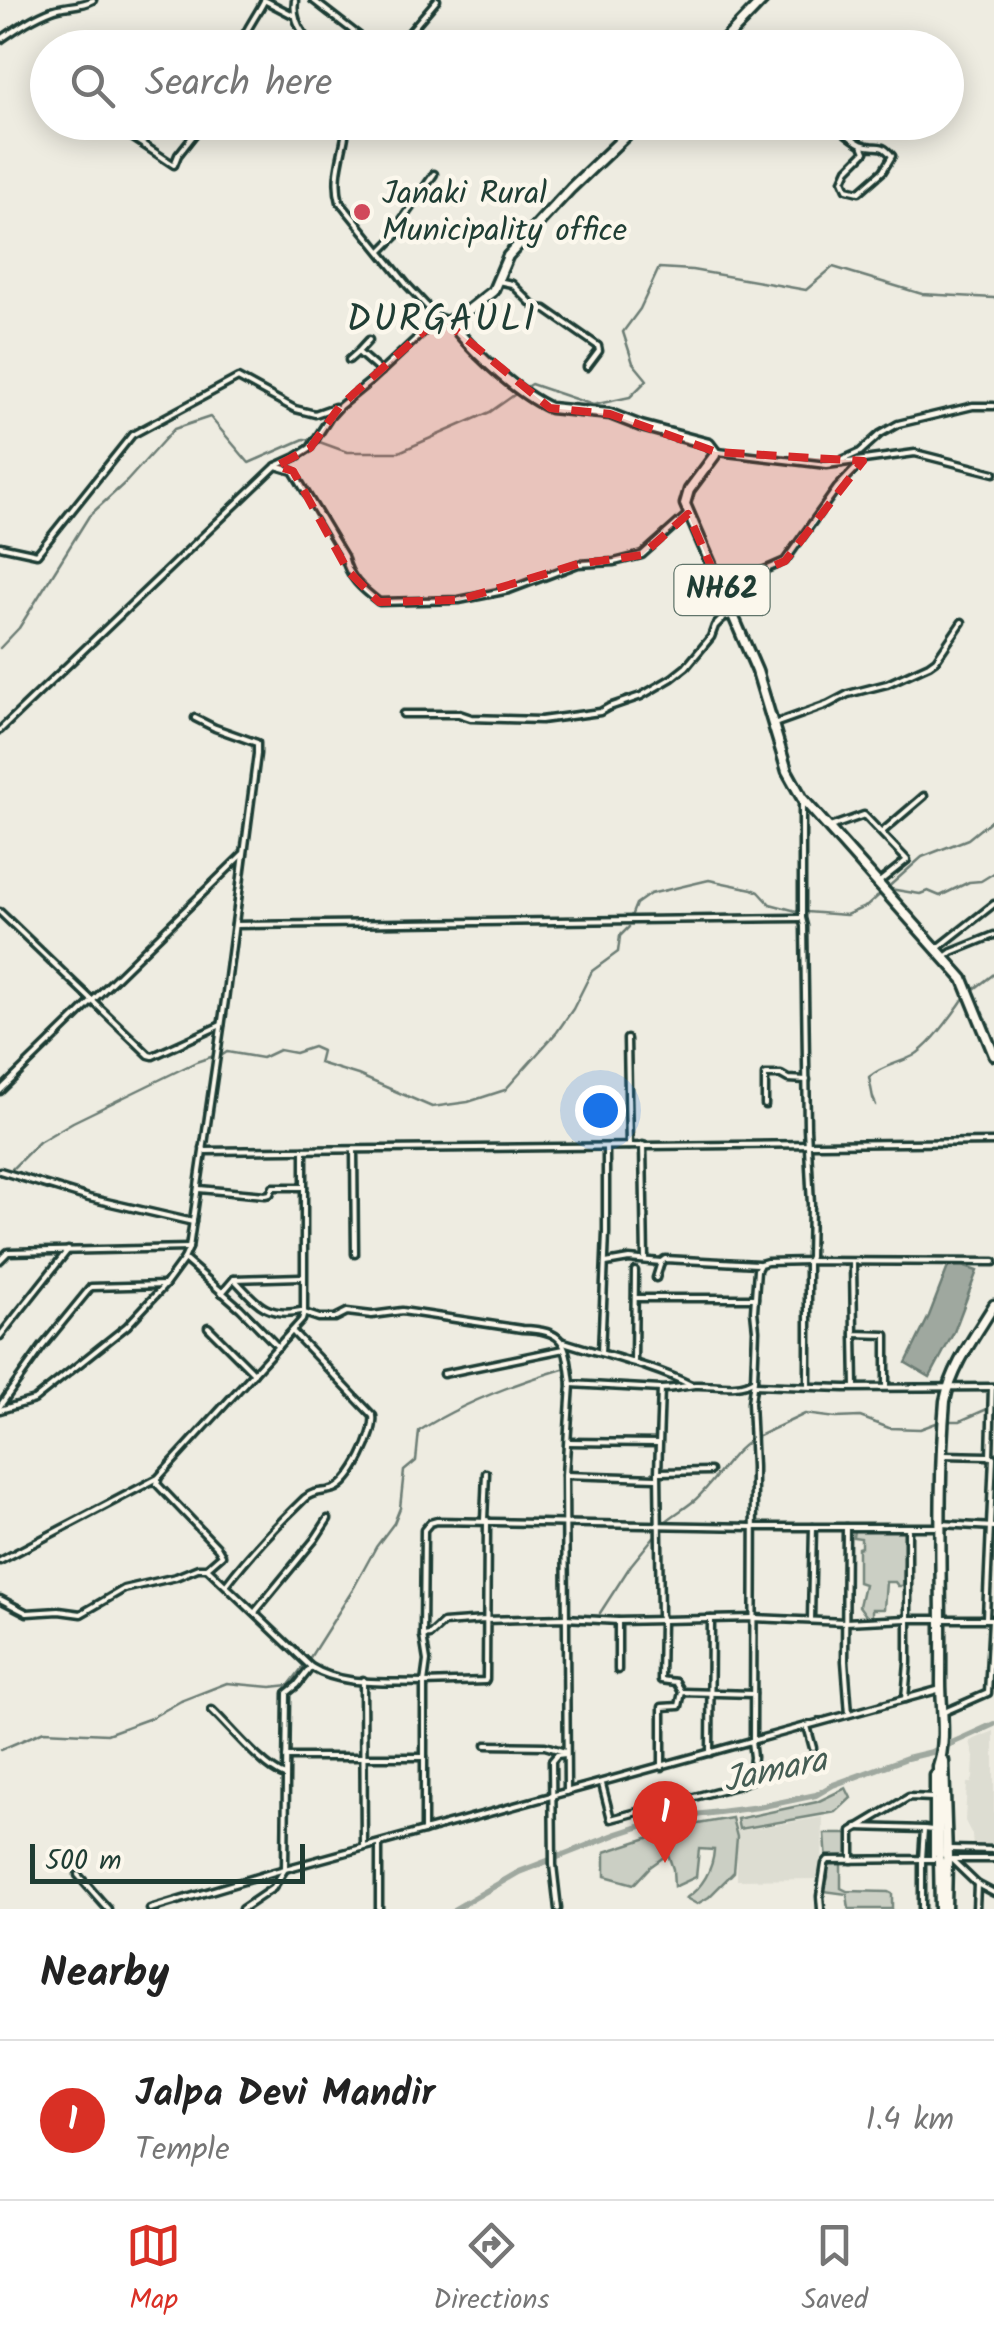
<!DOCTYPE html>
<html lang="en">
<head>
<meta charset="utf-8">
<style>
  :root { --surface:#fff; --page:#f6f6f6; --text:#222; --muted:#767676; --line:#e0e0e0; --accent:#d93025 }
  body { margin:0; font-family:Kalam,sans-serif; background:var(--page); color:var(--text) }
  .scale { position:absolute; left:30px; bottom:25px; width:275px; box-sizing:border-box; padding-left:10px; border:5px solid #1f3d34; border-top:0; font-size:28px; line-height:35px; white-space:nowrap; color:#1f3d34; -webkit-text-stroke:8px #fbf7ec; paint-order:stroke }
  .you { position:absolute; left:600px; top:1110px; width:35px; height:35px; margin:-25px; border:8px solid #fff; border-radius:50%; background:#1a73e8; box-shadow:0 0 0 15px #1a73e833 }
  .badge { display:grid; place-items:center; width:65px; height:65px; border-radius:50%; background:var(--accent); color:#fff; font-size:32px; font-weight:700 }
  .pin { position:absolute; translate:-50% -82px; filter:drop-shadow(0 2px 5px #0008) }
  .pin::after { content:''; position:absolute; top:52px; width:35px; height:30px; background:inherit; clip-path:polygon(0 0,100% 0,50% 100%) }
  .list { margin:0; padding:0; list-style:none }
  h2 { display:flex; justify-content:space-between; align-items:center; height:130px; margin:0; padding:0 40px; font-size:42px }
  h2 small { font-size:32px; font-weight:400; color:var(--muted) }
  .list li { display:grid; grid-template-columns:65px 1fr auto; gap:30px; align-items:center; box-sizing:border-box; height:160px; padding:0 40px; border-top:2px solid var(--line) }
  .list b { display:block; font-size:38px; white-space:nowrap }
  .list p { margin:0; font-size:32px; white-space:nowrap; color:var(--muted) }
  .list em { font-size:32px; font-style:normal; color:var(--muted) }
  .icon { flex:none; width:55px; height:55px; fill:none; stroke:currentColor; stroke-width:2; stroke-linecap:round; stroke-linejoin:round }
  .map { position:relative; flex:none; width:994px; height:1909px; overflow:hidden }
  .search { position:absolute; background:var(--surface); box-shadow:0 5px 25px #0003; left:30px; right:30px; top:30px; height:110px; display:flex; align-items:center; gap:25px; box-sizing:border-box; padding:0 35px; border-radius:55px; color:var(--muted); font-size:38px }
  .sheet { height:290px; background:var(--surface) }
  nav { display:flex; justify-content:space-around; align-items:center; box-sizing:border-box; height:140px; border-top:2px solid var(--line); background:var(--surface); font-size:28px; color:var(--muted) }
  nav a { display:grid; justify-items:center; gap:5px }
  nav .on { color:var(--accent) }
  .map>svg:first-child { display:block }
</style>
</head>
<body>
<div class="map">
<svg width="994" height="1909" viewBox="0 0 994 1909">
  <rect width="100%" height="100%" fill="#eeece1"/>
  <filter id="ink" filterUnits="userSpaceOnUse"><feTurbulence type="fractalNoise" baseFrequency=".01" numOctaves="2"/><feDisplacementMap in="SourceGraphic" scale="20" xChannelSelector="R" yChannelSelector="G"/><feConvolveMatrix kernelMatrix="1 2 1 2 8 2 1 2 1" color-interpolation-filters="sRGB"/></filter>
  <g filter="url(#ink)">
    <g fill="#ddddd2">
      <polygon points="994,1731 994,1848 973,1849 972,1835 965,1821 967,1783 971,1783 973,1778 974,1757 970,1741"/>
      <polygon points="823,1817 822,1879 737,1880 737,1831"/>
    </g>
    <g fill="#cbcfc4" stroke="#75867c" stroke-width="2.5">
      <polygon points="906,1529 903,1586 898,1586 895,1582 886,1582 884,1609 872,1609 872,1617 867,1617 859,1606 864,1584 858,1582 858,1548 861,1547 861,1538 853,1537 854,1530"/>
      <polygon points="846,1788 851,1798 836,1812 739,1829 737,1819 817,1802"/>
      <path d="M732 1818 737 1837 734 1872 709 1897 697 1904 686 1898C702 1888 713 1869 714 1850L699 1849 696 1877 674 1887 673 1869 668 1854 650 1867 634 1884 605 1876V1852L681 1827Z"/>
      <polygon points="825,1834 849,1834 850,1858 841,1863 841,1888 847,1891 888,1892 892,1894 892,1909 849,1909 847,1894 824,1891 828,1877"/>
    </g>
    <polygon fill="#9fa89f" stroke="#6c7d74" stroke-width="2.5" points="962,1266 977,1271 954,1332 930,1377 906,1363 929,1316 948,1267"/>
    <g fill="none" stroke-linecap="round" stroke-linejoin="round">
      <g stroke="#6c7d74" stroke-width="2.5">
        <polyline points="523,389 531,384 593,405 630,397 647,380 633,363 623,332 640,309 659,268 692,270 806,290 833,267 922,294 994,298"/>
        <polyline points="0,648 19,628 89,516 127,481 174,429 210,417 249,463 304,439 314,440 347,452 399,452 490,412 517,393"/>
        <polyline points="890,889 920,894 928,891 940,896 969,882 981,881 994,873"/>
        <polyline points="806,912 846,915 867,906 922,857 968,839 994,818"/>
        <polyline points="630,919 636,904 650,894 709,880 752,889 759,892 770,904 800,912"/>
        <polyline points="973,990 994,974"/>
        <polyline points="221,1056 227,1052 262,1058 279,1050 295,1053 313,1047 322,1051 319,1063 358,1075 432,1107 468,1102 505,1090 557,1032 573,1009 592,971 618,952 620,936 629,927"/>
        <path d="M876 1105 873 1098 869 1077C883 1065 898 1064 913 1056 932 1045 954 1013 966 995"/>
        <polyline points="5,1171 11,1170 39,1142 73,1122 196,1062 214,1056"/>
        <polyline points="949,1421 960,1421 994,1406"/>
        <polyline points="754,1438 805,1414 836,1418 860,1417 889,1428 920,1429 939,1422"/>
        <path d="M664 1523C674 1514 686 1508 696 1499 715 1482 730 1453 751 1440"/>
        <polyline points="600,1613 631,1565 657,1533"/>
        <path d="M309 1659 352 1591 376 1547 394 1523 400 1508 404 1471 416 1461 419 1431C462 1403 513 1384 563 1369"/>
        <polyline points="0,1750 44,1731 107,1734 151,1718 181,1701 227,1683 271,1687 289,1685 305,1664"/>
      </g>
      <polyline stroke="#9fa89f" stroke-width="6" points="455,1909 519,1872 617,1834 663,1819 759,1807 816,1795 833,1785 907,1758 932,1752 994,1724"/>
      <g stroke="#1f3d34" stroke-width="11">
        <g id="street">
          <polyline points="264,0 293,15"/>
          <path d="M295 0C292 20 302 34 316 48"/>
          <polyline points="313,0 375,48"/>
          <path d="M0 40C16 29 33 17 52 10 65 5 80 7 93 0"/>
          <path d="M239 48C245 30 256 17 264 1"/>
          <polyline points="396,48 437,0"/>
          <polyline points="125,122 121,130 174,165 178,155 204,122"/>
          <path d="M347 122C345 150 332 174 340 202L408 286 437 317 446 320 462 312"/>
          <path d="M832 122C841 129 851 139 861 144 876 151 879 140 892 156L883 171 859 192 847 189 843 180 848 169 865 152 862 145"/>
          <polyline points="381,251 397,235 395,230 434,174"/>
          <polyline points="498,281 512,284 536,308 545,309 598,346 599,351 587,367"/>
          <polyline points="369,340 358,352 381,372"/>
          <polyline points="349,360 358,352"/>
          <polyline points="718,452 827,465 915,453 994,473"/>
          <polyline points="841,463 842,460 860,452 880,434 898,424 973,406 994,406"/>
          <path d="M276 466 293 471 344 556C349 578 361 588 379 602L459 600 509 590 578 564 614 562 642 555 688 514"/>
          <polyline points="0,546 37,554 132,435 238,378 295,409 315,414 335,407"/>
          <polyline points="721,589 785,561 837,488 862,462"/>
          <polyline points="403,714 459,714 471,718 541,720 600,712 609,707 641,696 672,678 686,667 711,637 715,626 723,618 734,615"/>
          <polyline points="774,724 827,705 848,694 887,684 929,665 936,660 962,622"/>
          <polyline points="0,730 276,466 296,457 310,448 330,417 340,406 372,380 432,324 443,320 457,332"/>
          <polyline points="830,827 864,815 907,860 878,883"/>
          <polyline points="882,832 924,796"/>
          <polyline points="0,912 149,1055 153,1056 221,1025"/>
          <polyline points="235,925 800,918"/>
          <polyline points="938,948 994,904"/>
          <polyline points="945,957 952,952 994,935"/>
          <polyline points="627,1039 629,1146"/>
          <polyline points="0,1091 243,854"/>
          <polyline points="765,1105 765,1075 781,1075 788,1079 807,1080"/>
          <polyline points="643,1145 645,1260"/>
          <polyline points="203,1148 205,1151 994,1142"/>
          <polyline points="304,1150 304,1313"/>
          <polyline points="354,1150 355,1254"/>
          <polyline points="0,1171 89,1198 193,1222"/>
          <polyline points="199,1189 265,1195 270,1194 273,1187 304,1187"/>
          <polyline points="184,1259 240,1308 278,1347"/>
          <polyline points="0,1260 8,1252 189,1248"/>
          <polyline points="853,1262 854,1334 886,1335 886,1386"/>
          <polyline points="606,1263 629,1259 661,1262"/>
          <polyline points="656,1278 661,1262 665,1259 758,1264"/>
          <path d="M234 1279C257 1303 266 1318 301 1311"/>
          <polyline points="222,1293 234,1279 301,1277"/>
          <polyline points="636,1298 755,1298"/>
          <polyline points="208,1327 254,1373"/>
          <polyline points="854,1334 855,1387"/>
          <polyline points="0,1336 68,1250"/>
          <path d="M564 1342C607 1356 651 1365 691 1385"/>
          <polyline points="601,1353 606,1233 606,1148"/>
          <polyline points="634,1361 635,1271"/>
          <polyline points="443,1374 564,1349"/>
          <polyline points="754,1385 845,1388 994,1387"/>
          <polyline points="808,1385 808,1261 994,1262"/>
          <polyline points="0,1406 42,1347 91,1287 165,1285"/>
          <polyline points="0,1410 34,1400 127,1326 165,1285 184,1259 189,1248 225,1000 257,754 257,743 215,728 195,718"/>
          <polyline points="568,1442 658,1443"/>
          <polyline points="943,1455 988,1456"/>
          <polyline points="990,1457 992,1387"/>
          <polyline points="660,1472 710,1471"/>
          <polyline points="565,1475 656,1478"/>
          <polyline points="484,1520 486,1473"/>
          <polyline points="487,1520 486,1679 485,1681 424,1683 427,1661 423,1636 430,1635 443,1623 485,1620 565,1618 618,1621 754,1618 845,1622 907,1619 992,1619 988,1693 942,1713"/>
          <polyline points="941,1524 994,1527"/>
          <polyline points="846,1527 845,1661 849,1714"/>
          <path d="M0 1561 158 1478 292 1331 302 1320 304 1313 319 1318H335L347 1312 372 1315 402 1311 522 1329C567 1330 566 1344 571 1384L661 1389"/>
          <path d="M207 1568 311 1667C343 1687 387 1681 424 1683V1831"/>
          <path d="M226 1585C250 1553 277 1525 305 1498 314 1490 324 1493 334 1489 352 1483 376 1433 373 1416L294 1333"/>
          <polyline points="0,1599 27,1613 59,1611 81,1614 124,1589 176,1577 198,1568 207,1568 222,1555 218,1548 157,1484 158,1480"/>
          <polyline points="255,1612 315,1539 328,1519"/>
          <polyline points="986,1617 993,1457"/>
          <polyline points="811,1619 813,1527"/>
          <polyline points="618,1621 618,1670"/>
          <polyline points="423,1636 424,1530 430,1523 437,1521 753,1527 939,1527"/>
          <polyline points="363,1680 364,1846"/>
          <path d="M682 1692 676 1682 661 1680 662 1620 660 1615 658 1472 661 1389C673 1389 684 1386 695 1385 714 1384 738 1391 754 1380L756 1330 754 1311 757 1270 760 1264 767 1262 808 1261 810 1257 811 1205 807 1128 804 926 802 918V803"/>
          <polyline points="905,1699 908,1663 908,1530"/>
          <path d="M212 1710C230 1727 264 1769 285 1776"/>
          <polyline points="807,1726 813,1748"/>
          <polyline points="753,1740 754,1467 751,1402 754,1380"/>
          <polyline points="486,1745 545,1746 565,1752"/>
          <polyline points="710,1753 711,1619"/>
          <polyline points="286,1757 424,1757"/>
          <polyline points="662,1767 662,1707 679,1706 682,1692 753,1694"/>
          <polyline points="602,1784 611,1819 736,1786 751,1780 753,1757 751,1741"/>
          <polyline points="567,1792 565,1475 571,1384"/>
          <polyline points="924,1829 933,1830 933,1859"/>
          <polyline points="933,1830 933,1800"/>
          <polyline points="379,1844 379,1909"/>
          <polyline points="949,1849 994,1850"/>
          <polyline points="951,1859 977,1884 994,1893"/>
          <polyline points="952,1859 994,1859"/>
          <polyline points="852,1860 852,1831 909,1797 933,1798 933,1775 938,1771"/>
          <polyline points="78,1875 108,1909"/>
          <polyline points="150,1909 274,1872 941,1689"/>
          <polyline points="242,1909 273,1888 285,1869 287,1693 297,1685 311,1667"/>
          <polyline points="558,1909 553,1865 552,1761 557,1755 566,1754"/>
          <polyline points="821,1909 820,1896 825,1864 828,1860 922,1859 924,1829 857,1827"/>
          <polyline points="922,1909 922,1859 937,1859"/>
          <polyline points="976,1909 977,1884"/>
        </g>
      </g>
      <g stroke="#1f3d34" stroke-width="15">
        <g id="primary">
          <polyline points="717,48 763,0"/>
          <path d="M640 122 571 188 508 256 493 291 461 316 458 325 459 333C481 359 519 394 550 408L610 414 641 426 709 444 715 452V455L689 490 685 504 757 671 787 771 802 798 963 979 994 1055"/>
          <polyline points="941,1759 944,1761 947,1856"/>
          <path d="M939 1855 938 1767C947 1741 941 1709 941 1682 942 1589 937 1494 945 1401 952 1366 976 1335 994 1305"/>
          <polyline points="939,1860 940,1909"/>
          <polyline points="946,1909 947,1860"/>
        </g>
      </g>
      <use href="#street" stroke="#fbf7ec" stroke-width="4"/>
      <use href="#primary" stroke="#fbf7ec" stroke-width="8"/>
    </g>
  </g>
  <path fill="#d62828" fill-opacity="0.2" stroke="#d62828" stroke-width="8" stroke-dasharray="20 12" stroke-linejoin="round" d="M443 320 550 408 610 414 716 452 863 461 785 561 721 589 688 514 642 555 578 564 459 600 379 602 348 571 293 471 276 466 310 448 340 406 432 324Z"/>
  <circle fill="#d1495b" stroke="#fbf7ec" stroke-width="4" cx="362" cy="212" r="10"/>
  <g text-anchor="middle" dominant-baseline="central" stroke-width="9" stroke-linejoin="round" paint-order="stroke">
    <rect fill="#fbf7ec" stroke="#61756b" stroke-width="2.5" x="674.5" y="565" width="95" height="50" rx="8"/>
    <g font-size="30" font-weight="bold" fill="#1f3d34">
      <text x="722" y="590">NH62</text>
    </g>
    <g font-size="32" fill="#1f3d34" stroke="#fbf7ec" text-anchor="start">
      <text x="382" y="194">Janaki Rural<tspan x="382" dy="37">Municipality office</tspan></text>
    </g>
    <g font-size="35" font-style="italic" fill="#455d54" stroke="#fbf7ec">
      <text transform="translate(775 1772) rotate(-12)">Jamara</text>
    </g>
    <g font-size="38" letter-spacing="2.5" fill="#1f3d34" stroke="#fbf7ec">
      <text x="442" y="321">DURGAULI</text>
    </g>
  </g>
</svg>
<div class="scale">500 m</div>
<div class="you"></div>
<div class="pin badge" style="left:665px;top:1863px">1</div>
<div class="search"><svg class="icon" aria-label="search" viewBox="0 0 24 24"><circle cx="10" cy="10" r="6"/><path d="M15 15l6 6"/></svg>Search here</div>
</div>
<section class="sheet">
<h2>Nearby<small></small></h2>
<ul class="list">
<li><span class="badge">1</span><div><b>Jalpa Devi Mandir</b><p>Temple</p></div><em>1.4 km</em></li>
</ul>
</section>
<nav>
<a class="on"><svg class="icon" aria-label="map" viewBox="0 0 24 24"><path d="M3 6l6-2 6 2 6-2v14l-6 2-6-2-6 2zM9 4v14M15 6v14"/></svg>Map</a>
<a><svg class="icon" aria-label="directions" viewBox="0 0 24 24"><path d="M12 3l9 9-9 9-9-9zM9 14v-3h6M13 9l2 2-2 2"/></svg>Directions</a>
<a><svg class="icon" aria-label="saved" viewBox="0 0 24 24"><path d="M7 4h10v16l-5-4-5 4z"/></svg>Saved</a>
</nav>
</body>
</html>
